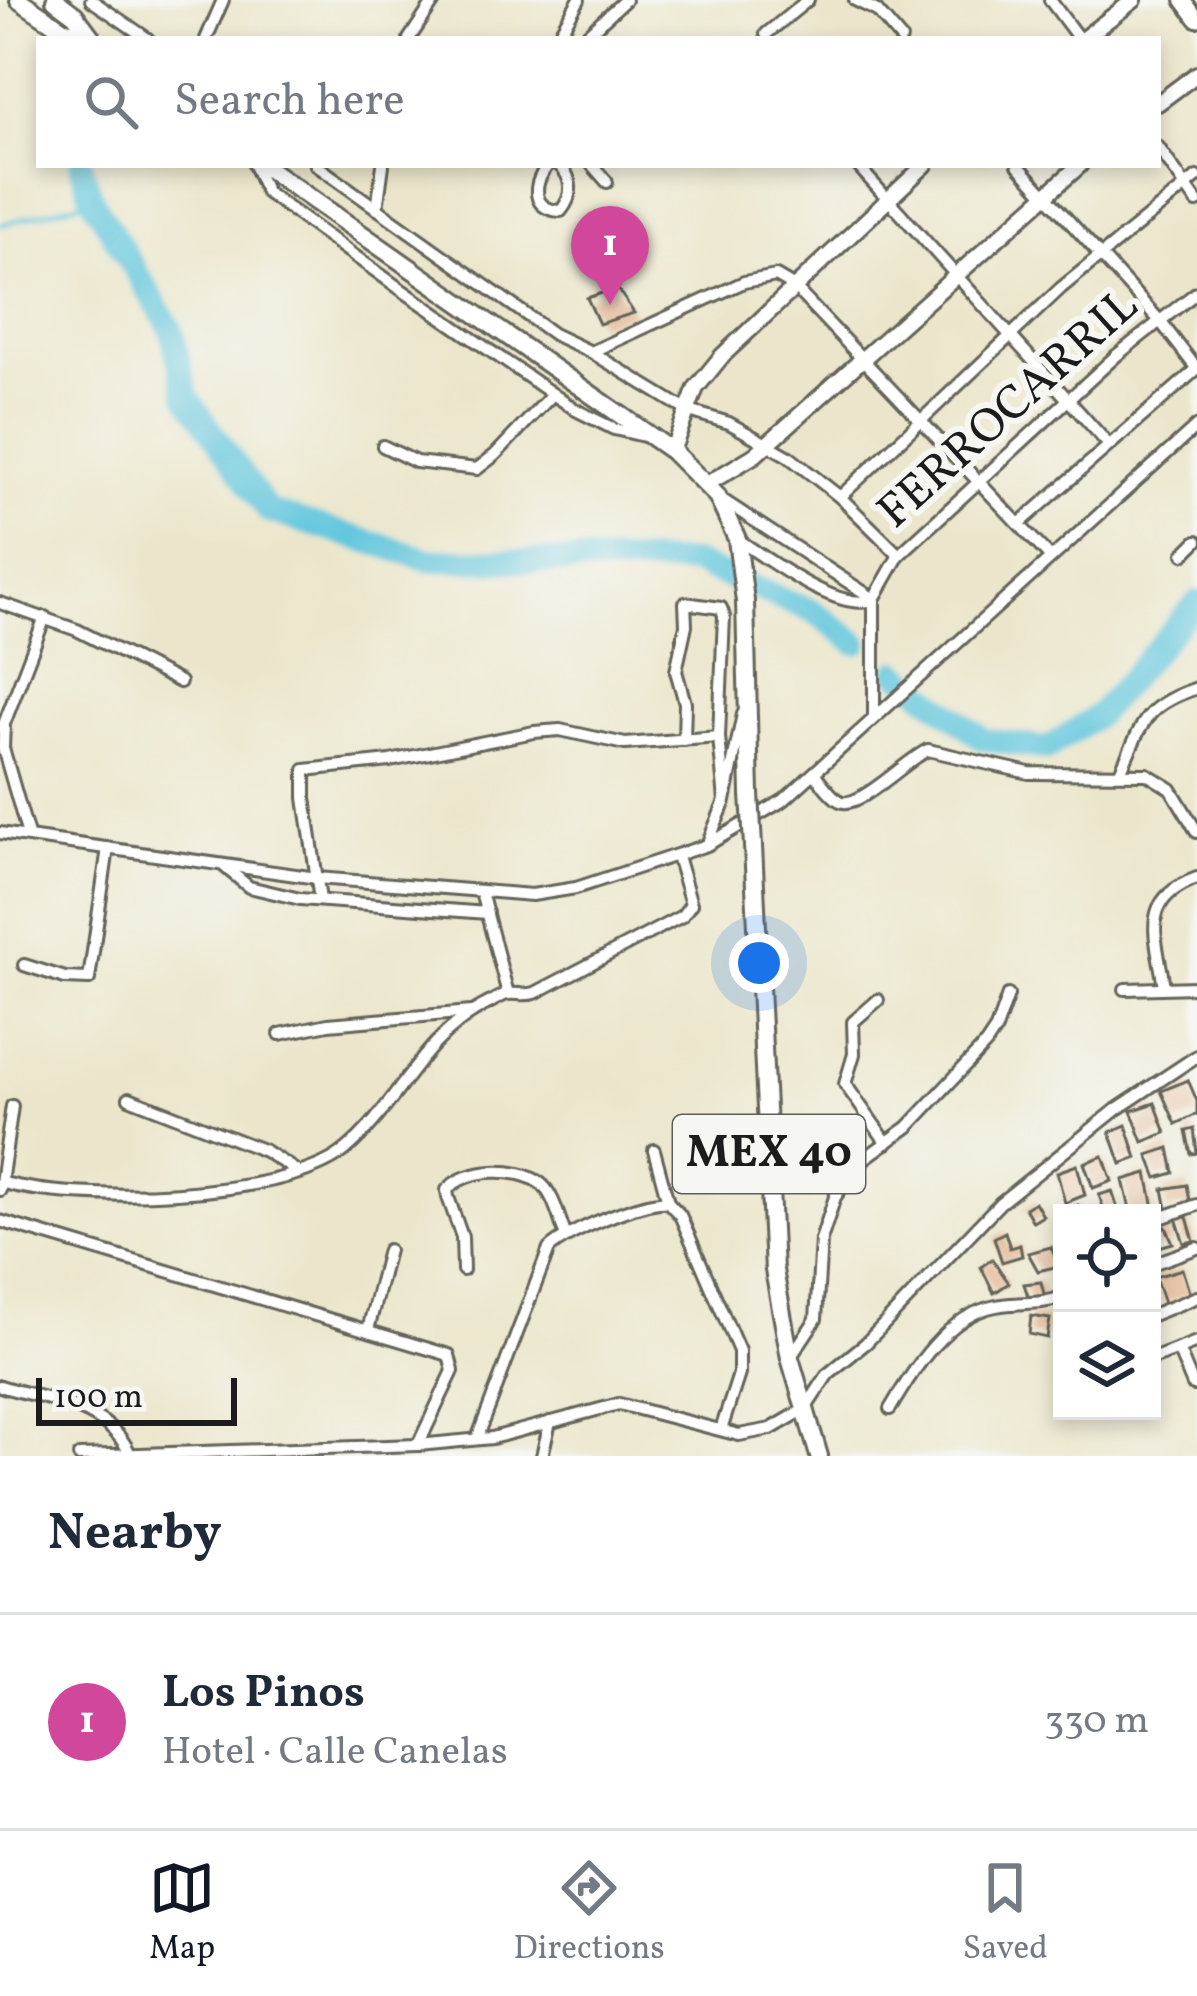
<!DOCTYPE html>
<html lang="en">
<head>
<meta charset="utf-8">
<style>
  :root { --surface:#fff; --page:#f6f6f7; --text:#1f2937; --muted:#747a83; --line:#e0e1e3; --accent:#111827 }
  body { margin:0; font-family:Vollkorn,serif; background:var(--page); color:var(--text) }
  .controls { position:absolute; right:36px; bottom:36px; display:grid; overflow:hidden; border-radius:0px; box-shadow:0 6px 18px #0003 }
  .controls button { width:108px; height:108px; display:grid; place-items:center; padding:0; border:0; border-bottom:3px solid var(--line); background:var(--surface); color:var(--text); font:60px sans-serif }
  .scale { position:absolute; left:36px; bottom:30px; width:201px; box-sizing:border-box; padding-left:12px; border:6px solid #1c1c1c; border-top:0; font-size:33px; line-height:42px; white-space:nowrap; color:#1c1c1c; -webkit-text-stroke:9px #f6f6f2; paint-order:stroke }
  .you { position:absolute; left:759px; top:963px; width:42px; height:42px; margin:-30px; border:9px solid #fff; border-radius:50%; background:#1a73e8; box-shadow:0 0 0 18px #1a73e833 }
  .badge { display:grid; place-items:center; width:78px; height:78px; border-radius:50%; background:var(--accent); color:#fff; font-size:39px; font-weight:700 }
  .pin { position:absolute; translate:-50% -99px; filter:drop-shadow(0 3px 6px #0008) }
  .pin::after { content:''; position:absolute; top:63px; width:42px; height:36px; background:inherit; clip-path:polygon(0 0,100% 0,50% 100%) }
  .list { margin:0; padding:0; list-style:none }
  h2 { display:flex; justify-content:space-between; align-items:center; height:156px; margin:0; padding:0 48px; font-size:51px }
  h2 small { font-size:39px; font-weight:400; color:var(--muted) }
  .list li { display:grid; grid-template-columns:78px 1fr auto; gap:36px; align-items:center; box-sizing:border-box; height:216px; padding:0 48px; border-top:3px solid var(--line) }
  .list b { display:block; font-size:45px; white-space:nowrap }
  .list p { margin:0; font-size:39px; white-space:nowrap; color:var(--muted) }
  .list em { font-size:39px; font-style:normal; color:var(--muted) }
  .icon { flex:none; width:66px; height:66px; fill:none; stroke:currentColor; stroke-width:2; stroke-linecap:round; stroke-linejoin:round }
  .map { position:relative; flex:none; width:1197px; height:1456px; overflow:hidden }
  .search { position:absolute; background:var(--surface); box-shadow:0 6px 18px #0003; left:36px; right:36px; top:36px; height:132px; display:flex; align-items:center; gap:30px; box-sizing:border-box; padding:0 42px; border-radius:0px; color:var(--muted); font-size:45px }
  .sheet { height:372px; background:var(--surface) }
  nav { display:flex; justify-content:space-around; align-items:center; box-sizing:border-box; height:168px; border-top:3px solid var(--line); background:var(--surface); font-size:33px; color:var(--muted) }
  nav a { display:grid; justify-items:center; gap:6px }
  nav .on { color:var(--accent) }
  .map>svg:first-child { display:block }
</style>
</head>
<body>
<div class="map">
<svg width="1197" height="1456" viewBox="0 0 1197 1456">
  <rect width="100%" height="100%" fill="#f6f6f2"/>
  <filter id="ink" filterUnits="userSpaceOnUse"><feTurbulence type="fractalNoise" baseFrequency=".00833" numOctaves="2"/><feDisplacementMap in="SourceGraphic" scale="24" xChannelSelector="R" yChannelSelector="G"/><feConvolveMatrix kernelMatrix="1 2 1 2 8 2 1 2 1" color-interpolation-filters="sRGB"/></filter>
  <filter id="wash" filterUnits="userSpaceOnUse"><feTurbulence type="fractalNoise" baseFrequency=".004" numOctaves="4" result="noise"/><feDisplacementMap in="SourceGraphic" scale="48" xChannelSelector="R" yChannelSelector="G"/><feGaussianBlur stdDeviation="2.7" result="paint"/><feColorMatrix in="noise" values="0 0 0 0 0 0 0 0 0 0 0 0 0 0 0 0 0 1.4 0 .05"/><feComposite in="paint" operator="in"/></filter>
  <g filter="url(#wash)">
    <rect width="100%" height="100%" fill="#ebe6cb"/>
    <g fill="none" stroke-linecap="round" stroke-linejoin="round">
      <polyline stroke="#60c6dd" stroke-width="4.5" points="0,225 92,199"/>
      <g stroke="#60c6dd" stroke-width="24">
        <polyline points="81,165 92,199 171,329 187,396 268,511 430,560 693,563 815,612 857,643"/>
        <polyline points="897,672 983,739 1047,749 1098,715 1197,602"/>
      </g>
    </g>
    <g id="blocks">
      <g fill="#e4b690">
        <polygon points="617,288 634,313 599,324 587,298"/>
        <polygon points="1188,1080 1197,1101 1197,1114 1176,1124 1161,1091"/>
        <polygon points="1155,1103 1166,1133 1143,1142 1131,1111"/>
        <polygon points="1126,1125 1137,1158 1121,1164 1110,1132"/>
        <polygon points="1194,1129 1197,1153 1191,1154 1186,1131"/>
        <polygon points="1169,1148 1174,1173 1157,1178 1148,1155"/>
        <polygon points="1103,1156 1112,1181 1093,1188 1084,1163"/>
        <polygon points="1077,1165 1085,1195 1065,1203 1057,1172"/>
        <polygon points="1147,1173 1155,1213 1131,1213 1123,1180"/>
        <polygon points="1187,1185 1191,1205 1167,1209 1163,1189"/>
        <polygon points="1112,1191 1119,1213 1105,1213 1099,1195"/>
        <polygon points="1035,1202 1043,1216 1033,1222 1025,1208"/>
        <polygon points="1078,1205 1081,1213 1062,1213 1061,1227 1054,1212"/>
        <polygon points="1187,1217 1194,1241 1184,1243 1176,1218"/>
        <polygon points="1166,1227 1173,1243 1152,1249 1152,1230"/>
        <polygon points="1005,1232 1010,1248 1020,1245 1022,1256 1002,1262 994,1238"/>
        <polygon points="1051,1247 1059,1266 1038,1271 1028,1253"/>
        <polygon points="992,1259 1009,1283 994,1293 981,1267"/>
        <polygon points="1182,1269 1190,1295 1164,1303 1155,1277"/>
        <polygon points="1041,1282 1045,1298 1029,1299 1024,1284"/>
        <polygon points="1031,1316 1050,1319 1047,1338 1029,1334"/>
      </g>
    </g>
  </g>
  <g filter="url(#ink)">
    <use href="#blocks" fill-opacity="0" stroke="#646359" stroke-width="3"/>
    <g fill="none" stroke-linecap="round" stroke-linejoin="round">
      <g stroke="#646359" stroke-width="16">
        <g id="minor">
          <polyline points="91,0 148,39"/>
          <polyline points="855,0 877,11 901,39"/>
          <polyline points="1050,0 1079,39"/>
          <polyline points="766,34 808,0"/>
          <polyline points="206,39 223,0"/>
          <polyline points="409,39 435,0"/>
          <polyline points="556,39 579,0"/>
          <polyline points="582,39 625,0"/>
          <polyline points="1158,147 1197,202"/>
          <polyline points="254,165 266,192 399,288 576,410 614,429 644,436"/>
          <polyline points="316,165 553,334 591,352 686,410 729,423 788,456 840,497 899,555"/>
          <path d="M548 165C532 185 531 210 561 211 573 196 574 179 559 165"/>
          <polyline points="592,165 607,182"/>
          <polyline points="857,165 1108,444"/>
          <polyline points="1018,165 1160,321 1197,369"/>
          <polyline points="377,209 383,165"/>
          <polyline points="591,352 744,282 776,276 793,286 1050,557"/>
          <polyline points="383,446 416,462 477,469 495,455 552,395"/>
          <polyline points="840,497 1061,288 1197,177"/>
          <polyline points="721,499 874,599"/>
          <polyline points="1019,524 1197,369"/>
          <path d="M737 539C766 558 841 615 874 599"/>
          <polyline points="1184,554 1197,541"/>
          <polyline points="0,603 77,630 180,682"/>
          <polyline points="874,718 874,599 899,555 1117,355 1197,292"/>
          <polyline points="684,740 685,703 676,671 686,625 685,603 721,608 724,616 719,737 725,801"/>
          <path d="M1120 772C1143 724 1142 706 1197 688"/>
          <path d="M814 773C821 781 830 796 840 801 858 811 908 758 928 750L1029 773 1147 774 1171 789 1197 832"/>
          <polyline points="0,833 317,878 532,895 576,888 707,845 784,800 1197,426"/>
          <polyline points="28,835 3,748 4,724 45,617"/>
          <polyline points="709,840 725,801 743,714"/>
          <polyline points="225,867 249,887 300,899 487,913"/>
          <polyline points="481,892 508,994"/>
          <polyline points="320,900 305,798 305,770 390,761 534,732 560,730 625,744 719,737"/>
          <polyline points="24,965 65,978 89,979 108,848"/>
          <path d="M1164 987C1157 937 1137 900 1197 878"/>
          <polyline points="1125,989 1197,987"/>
          <polyline points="878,1000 853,1022 854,1054 845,1084 887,1143"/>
          <polyline points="280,1034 328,1024 471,1012"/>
          <polyline points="129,1098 265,1151 298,1172"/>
          <polyline points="654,1150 668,1202 680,1215 739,1351 739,1374 721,1430"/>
          <path d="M1 1182C74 1204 283 1200 344 1151 398 1107 417 1042 483 1006 490 1003 501 995 508 994 518 993 524 996 535 993L682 916 691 904 677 856"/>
          <polyline points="0,1190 12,1106"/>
          <polyline points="0,1221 449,1355 453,1371 418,1445"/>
          <polyline points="1152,1221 1197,1205"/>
          <polyline points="1152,1264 1197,1248"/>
          <path d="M463 1270 462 1237 448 1197 447 1190C465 1168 517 1166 540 1183 554 1193 559 1220 566 1236"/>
          <polyline points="1152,1315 1197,1297"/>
          <polyline points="368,1330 388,1250"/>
          <polyline points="1178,1349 1193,1385"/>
          <polyline points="790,1358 816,1319 821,1240 835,1197 861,1161 908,1127 986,1044 996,1029 1008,995"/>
          <polyline points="1152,1359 1197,1342"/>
          <path d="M0 1386C46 1400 109 1406 130 1454"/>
          <path d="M890 1409C913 1370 947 1315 996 1306 1019 1301 1040 1306 1062 1297"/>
          <path d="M477 1439 549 1249C567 1232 644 1199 668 1202"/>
          <polyline points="79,1456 418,1445 492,1438 619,1404 739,1435 771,1429 805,1409 828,1374 866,1343 1000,1203 1117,1109 1197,1056"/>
          <polyline points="542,1456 550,1422"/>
        </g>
      </g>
      <g stroke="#646359" stroke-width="20">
        <g id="tertiary">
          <polyline points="1183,0 1197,19"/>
          <polyline points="1083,39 1134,0"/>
          <polyline points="1158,103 1197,74"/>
          <polyline points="672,451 696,388 722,356 925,165"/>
          <polyline points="707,484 755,455 1080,165"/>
        </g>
      </g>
      <g stroke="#646359" stroke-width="22">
        <g id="primary">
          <polyline points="19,0 65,31 85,33"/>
          <polyline points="55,0 75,15 92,38"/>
          <polyline points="263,165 672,451 717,496 737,539 745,601 750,794"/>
          <polyline points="753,846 774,1270 790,1358 819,1456"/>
        </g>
      </g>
      <use href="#minor" stroke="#fff" stroke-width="10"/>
      <use href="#tertiary" stroke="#fff" stroke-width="14"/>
      <use href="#primary" stroke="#fff" stroke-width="16"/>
      <g stroke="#646359" stroke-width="22" stroke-linecap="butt">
        <polyline id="primary-bridge" points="750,794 753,846"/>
      </g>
      <use href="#primary-bridge" stroke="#fff" stroke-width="16"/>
    </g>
  </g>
  <g text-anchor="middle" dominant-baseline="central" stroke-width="12" stroke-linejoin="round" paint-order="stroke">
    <rect fill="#f6f6f2" stroke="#5d5d5c" stroke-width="3" x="673" y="1115" width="192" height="78" rx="9"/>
    <g font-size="45" font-weight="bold" fill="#1c1c1c">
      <text x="769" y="1154">MEX 40</text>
    </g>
    <g font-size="48" fill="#1c1c1c" stroke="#f6f6f2">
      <text transform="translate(1009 410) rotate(-42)">FERROCARRIL</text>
    </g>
  </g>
</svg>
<div class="controls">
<button><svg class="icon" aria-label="locate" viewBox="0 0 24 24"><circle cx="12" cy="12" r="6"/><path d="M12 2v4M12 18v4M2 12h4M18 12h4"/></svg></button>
<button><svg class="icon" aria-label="layers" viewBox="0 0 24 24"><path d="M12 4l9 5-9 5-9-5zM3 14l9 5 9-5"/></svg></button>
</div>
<div class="scale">100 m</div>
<div class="you"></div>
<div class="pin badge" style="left:610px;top:305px;background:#d1479c">1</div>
<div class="search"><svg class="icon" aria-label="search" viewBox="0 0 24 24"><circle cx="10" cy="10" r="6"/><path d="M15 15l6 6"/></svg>Search here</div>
</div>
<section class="sheet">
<h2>Nearby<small></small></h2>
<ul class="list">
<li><span class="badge" style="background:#d1479c">1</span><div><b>Los Pinos</b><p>Hotel · Calle Canelas</p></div><em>330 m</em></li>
</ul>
</section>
<nav>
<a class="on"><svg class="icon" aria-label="map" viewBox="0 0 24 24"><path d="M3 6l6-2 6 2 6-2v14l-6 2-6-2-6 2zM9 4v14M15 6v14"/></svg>Map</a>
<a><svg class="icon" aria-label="directions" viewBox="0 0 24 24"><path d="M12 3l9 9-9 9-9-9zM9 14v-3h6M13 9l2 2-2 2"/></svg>Directions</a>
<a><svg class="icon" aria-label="saved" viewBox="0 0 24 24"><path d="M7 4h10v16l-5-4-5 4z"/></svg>Saved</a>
</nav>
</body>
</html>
